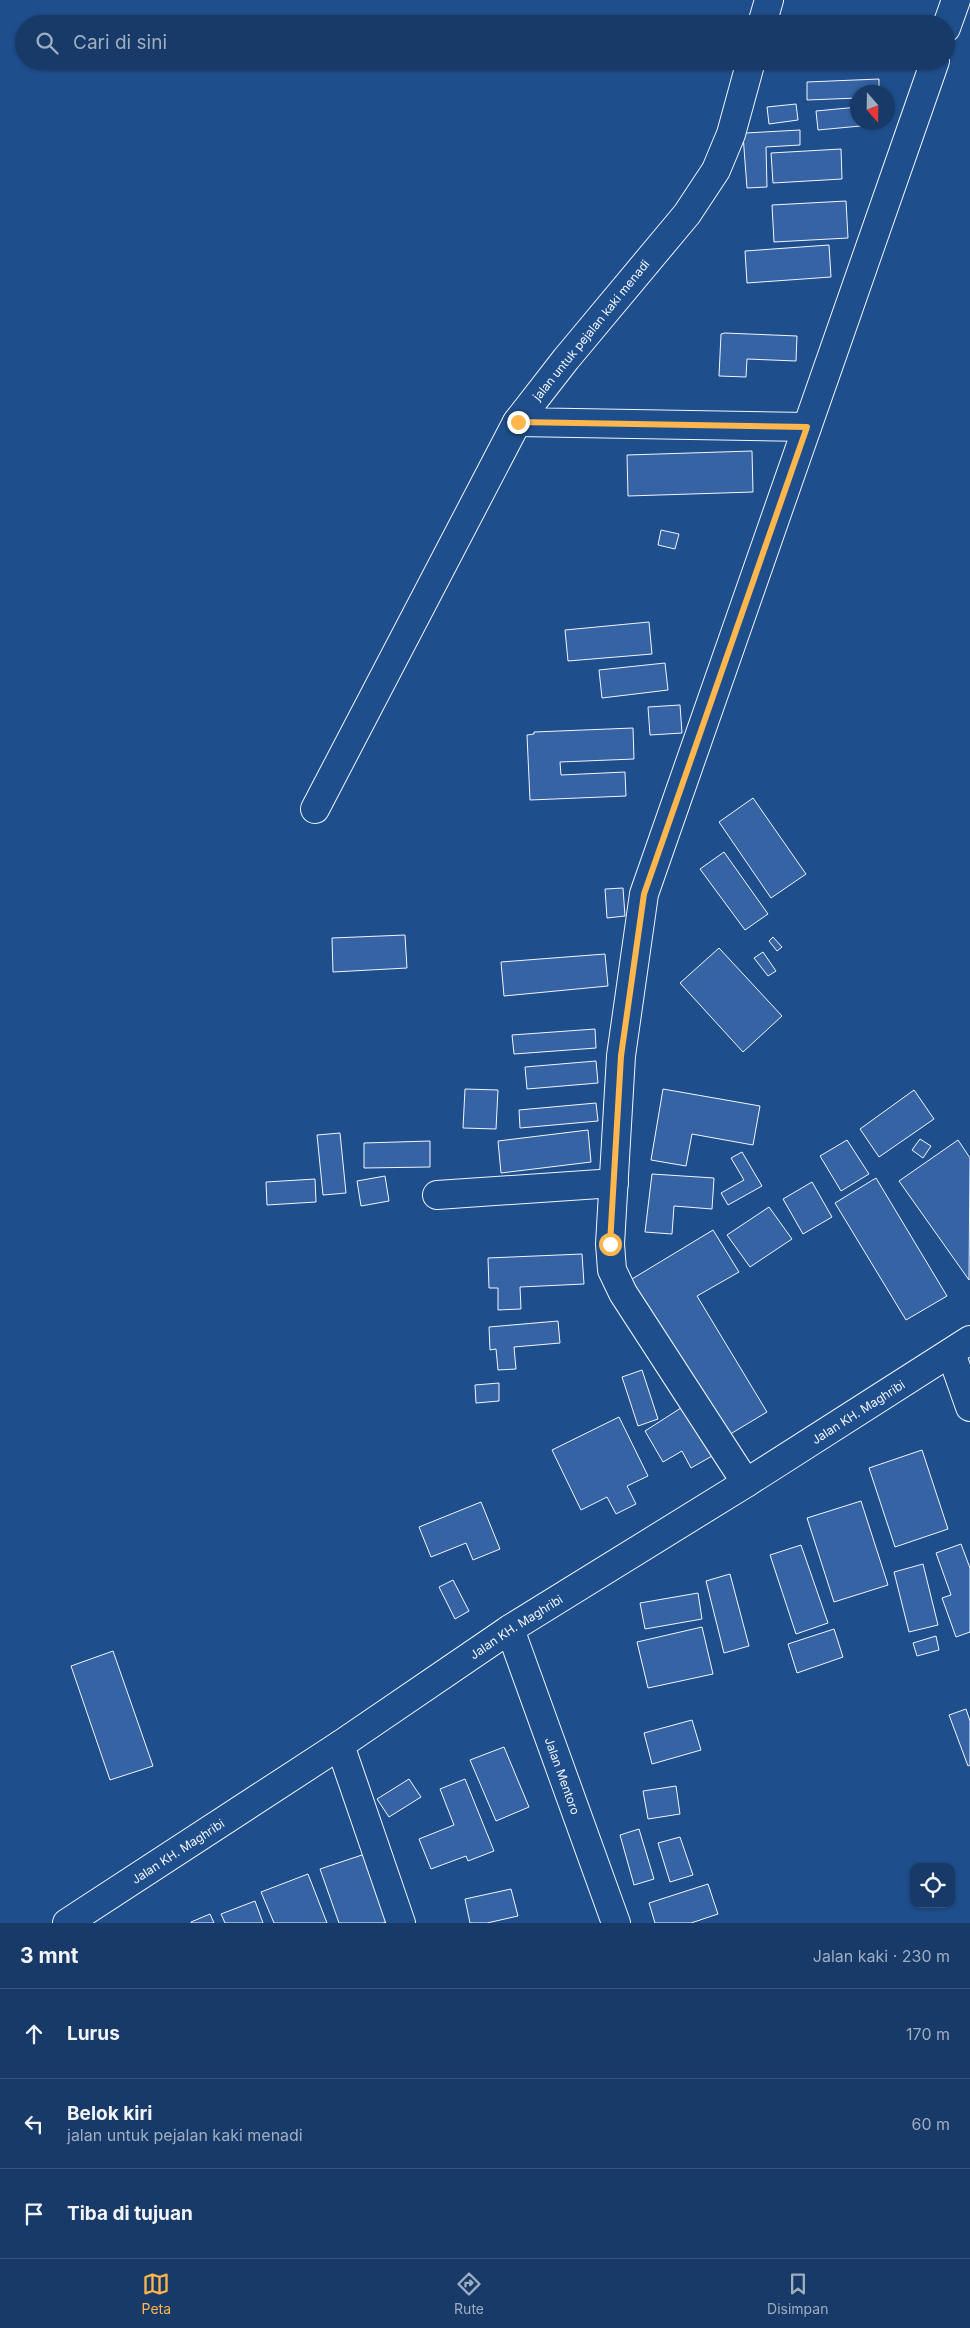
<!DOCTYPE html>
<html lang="id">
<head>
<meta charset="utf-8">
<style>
  :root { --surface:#173a69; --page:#244571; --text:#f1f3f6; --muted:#9eadc0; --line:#36547d; --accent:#ffb74d }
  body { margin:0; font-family:Inter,sans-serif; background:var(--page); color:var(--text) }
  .controls { position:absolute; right:15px; bottom:15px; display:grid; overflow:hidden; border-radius:10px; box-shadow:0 1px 4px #0004 }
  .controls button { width:45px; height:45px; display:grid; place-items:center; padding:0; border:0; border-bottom:1px solid var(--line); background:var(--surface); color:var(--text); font:25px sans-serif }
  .compass { position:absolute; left:850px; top:85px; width:45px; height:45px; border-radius:50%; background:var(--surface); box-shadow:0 1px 4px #0004; rotate:160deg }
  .stop { position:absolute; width:15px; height:15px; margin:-11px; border:4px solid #ffb74d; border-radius:50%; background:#fff }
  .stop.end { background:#ffb74d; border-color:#fff; box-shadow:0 1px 5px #0008 }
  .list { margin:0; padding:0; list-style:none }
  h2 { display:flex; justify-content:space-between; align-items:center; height:65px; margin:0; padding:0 20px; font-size:21px }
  h2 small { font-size:16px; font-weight:400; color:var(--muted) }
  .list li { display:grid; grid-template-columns:32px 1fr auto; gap:15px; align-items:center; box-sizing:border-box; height:90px; padding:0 20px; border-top:1px solid var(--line) }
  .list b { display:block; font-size:19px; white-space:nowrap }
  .list p { margin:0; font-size:16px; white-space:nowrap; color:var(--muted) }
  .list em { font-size:16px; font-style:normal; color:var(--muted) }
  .icon { flex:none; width:28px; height:28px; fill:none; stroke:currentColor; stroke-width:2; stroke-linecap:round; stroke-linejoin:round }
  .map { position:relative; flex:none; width:970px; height:1923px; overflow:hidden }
  .search { position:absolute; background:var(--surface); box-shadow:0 1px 4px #0004; left:15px; right:15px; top:15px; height:55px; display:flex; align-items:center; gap:12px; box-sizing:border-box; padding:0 18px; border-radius:28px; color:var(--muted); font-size:19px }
  .sheet { height:335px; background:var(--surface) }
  nav { display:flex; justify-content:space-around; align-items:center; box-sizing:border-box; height:70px; border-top:1px solid var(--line); background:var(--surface); font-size:14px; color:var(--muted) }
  nav a { display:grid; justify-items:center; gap:2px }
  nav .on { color:var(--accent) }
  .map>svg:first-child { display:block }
</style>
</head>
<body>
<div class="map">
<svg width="970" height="1923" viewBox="0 0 970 1923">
  <rect width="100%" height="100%" fill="#1f4e8c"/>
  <g fill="#3563a3" stroke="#f2f6ff">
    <rect x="801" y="61" width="54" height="7"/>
    <polygon points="867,61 901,61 901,68 867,69"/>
    <polygon points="879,79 879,92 858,92 858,98 807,100 807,82"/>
    <polygon points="796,104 798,120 769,124 767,107"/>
    <polygon points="858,107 858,122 871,122 871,125 818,130 816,111"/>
    <polygon points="800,130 800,145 766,147 767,187 747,188 743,135 746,133"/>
    <polygon points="841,149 842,179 773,183 771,153"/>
    <polygon points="846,201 848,238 774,242 772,205"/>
    <polygon points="829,245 831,277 747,283 745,251"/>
    <polygon points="725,333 797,336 796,361 747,359 746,377 719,376 721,334"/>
    <polygon points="752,451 753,492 628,496 627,455"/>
    <polygon points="661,530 679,534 675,549 658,545"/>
    <polygon points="649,622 652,654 568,661 565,630"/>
    <polygon points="665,663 668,690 602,698 599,670"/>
    <polygon points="680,705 682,733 650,735 648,707"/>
    <polygon points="633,728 634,759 560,762 561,775 625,772 626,796 530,800 527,735 534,734 534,732"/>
    <polygon points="753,798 806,874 771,898 719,822"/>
    <polygon points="724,852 768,914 745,930 700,869"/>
    <polygon points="623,888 625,916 607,918 605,889"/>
    <polygon points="405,935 407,968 333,972 332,938"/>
    <polygon points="773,937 782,947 777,951 769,941"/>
    <polygon points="719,948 782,1016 743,1052 680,983"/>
    <polygon points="763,952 776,971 768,976 754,958"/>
    <polygon points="605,954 608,986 504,996 501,962"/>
    <polygon points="595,1029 596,1048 514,1054 512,1035"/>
    <polygon points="596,1061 598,1083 527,1089 525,1067"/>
    <polygon points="465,1089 498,1090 496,1129 463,1128"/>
    <polygon points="663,1089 760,1106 753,1145 692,1134 686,1166 651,1160"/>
    <polygon points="914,1090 934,1119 879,1157 860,1129"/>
    <polygon points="596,1103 598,1121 520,1128 519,1110"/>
    <polygon points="588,1130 591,1162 501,1173 498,1141"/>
    <polygon points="340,1133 346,1193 323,1195 317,1135"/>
    <polygon points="920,1139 931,1146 923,1158 912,1150"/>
    <polygon points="847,1140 869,1174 841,1191 820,1156"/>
    <polygon points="958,1140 970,1158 969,1280 899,1181"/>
    <polygon points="430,1141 430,1167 364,1168 364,1143"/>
    <polygon points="742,1152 762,1186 728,1205 721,1193 744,1180 731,1158"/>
    <polygon points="652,1174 714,1178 712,1209 674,1206 672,1234 645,1232"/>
    <polygon points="385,1176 389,1201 361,1206 357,1181"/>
    <polygon points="876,1178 947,1296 906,1320 835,1203"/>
    <polygon points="315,1179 316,1202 267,1205 266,1182"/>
    <polygon points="812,1182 832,1217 803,1234 783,1199"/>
    <polygon points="769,1207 792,1239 750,1267 727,1235"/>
    <polygon points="713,1230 739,1272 697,1296 767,1412 722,1439 627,1282"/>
    <polygon points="582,1254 584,1284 520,1287 521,1309 498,1310 498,1288 489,1288 488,1258"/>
    <polygon points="558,1321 560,1343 514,1347 516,1369 498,1370 496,1349 490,1350 489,1327"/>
    <polygon points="642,1370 658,1419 638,1426 622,1377"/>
    <polygon points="499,1383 499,1401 476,1403 475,1385"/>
    <polygon points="684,1406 712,1456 691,1468 682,1451 663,1462 645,1431"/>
    <polygon points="619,1417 648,1476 627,1486 636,1504 616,1514 607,1497 581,1510 552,1450"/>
    <polygon points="922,1450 948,1529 895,1547 869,1468"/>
    <polygon points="861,1501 888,1585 834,1602 807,1518"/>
    <polygon points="481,1502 500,1549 473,1560 466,1543 431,1557 419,1527"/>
    <polygon points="961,1544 970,1568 970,1632 956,1637 942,1598 951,1595 936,1553"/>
    <polygon points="801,1545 828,1623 796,1634 770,1555"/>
    <polygon points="923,1564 938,1625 909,1632 894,1572"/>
    <polygon points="730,1574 749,1646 724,1653 706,1581"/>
    <polygon points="453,1580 469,1611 455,1619 439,1587"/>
    <polygon points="698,1593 702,1619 645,1629 640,1603"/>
    <polygon points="702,1627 713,1674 648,1688 637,1642"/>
    <polygon points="834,1629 843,1657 797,1673 788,1644"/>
    <polygon points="936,1636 939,1650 917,1656 913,1643"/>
    <polygon points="113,1651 153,1766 110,1780 71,1666"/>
    <polygon points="966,1709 970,1721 970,1765 968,1766 949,1715"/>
    <polygon points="692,1720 701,1750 652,1764 644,1733"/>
    <polygon points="504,1747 529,1807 496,1821 470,1760"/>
    <polygon points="409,1779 421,1797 389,1817 377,1799"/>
    <polygon points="465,1779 494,1851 468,1861 466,1856 431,1869 419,1839 454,1825 440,1789"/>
    <polygon points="676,1786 680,1814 648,1819 643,1791"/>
    <polygon points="639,1829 654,1879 634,1885 620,1835"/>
    <polygon points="680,1837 693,1875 670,1882 658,1843"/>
    <polygon points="368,1853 391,1920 383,1923 339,1923 320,1869"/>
    <polygon points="308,1874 327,1923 274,1923 261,1892"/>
    <polygon points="708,1884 718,1914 691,1923 655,1923 649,1903"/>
    <polygon points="511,1889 518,1916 487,1923 470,1923 465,1899"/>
    <polygon points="255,1901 263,1923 225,1923 221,1914"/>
    <polygon points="210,1914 214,1923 191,1923 191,1922"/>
  </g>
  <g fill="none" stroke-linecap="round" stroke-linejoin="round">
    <g stroke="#f2f6ff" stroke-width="30">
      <g id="minor">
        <polyline points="762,24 769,0"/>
        <polyline points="946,28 956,0"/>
        <polyline points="751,61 731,134 716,170 687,214 566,359 517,422 807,427"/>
        <polyline points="315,809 517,422"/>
        <polyline points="437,1195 614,1183"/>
        <polyline points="951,1353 970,1407"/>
        <polyline points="746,1483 623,1293 612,1270 610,1244 621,1056 644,894 935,61"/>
        <path id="s1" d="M510 1629 616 1923"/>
        <polyline points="340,1745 401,1923"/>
      </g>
    </g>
    <g stroke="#f2f6ff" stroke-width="30">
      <g id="trunk">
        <path id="s2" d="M67 1923 340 1745 510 1629 746 1483 970 1340"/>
      </g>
    </g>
    <use href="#minor" stroke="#1f4e8c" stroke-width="28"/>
    <use href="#trunk" stroke="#1f4e8c" stroke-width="28"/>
  </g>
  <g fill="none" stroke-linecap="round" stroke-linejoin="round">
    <polyline stroke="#ffb74d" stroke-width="6" points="518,422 807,427 644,894 621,1056 610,1244"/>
  </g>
  <g text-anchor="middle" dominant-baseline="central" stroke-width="4" stroke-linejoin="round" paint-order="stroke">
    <g font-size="12" fill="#f2f6ff" stroke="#1f4e8c">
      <text transform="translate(591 330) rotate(-51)">jalan untuk pejalan kaki menadi</text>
      <text stroke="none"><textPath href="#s2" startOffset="942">Jalan KH. Maghribi</textPath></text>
      <text stroke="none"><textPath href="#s2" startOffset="538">Jalan KH. Maghribi</textPath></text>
      <text stroke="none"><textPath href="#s1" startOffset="156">Jalan Mentoro</textPath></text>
      <text stroke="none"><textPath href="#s2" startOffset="132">Jalan KH. Maghribi</textPath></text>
    </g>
  </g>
</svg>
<div class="controls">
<button><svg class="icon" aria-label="locate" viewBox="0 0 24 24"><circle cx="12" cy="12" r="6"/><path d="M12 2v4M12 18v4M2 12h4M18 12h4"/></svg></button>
</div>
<svg class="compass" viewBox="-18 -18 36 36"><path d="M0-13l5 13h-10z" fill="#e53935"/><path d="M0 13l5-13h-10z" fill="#9eadc0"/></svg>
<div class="stop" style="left:610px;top:1244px"></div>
<div class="stop end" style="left:518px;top:422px"></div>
<div class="search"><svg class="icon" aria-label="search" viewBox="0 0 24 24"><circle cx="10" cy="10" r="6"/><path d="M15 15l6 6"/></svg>Cari di sini</div>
</div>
<section class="sheet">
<h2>3 mnt<small>Jalan kaki · 230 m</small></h2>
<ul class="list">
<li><svg class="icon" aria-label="ahead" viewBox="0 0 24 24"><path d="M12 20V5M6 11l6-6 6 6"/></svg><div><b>Lurus</b></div><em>170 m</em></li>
<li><svg class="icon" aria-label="left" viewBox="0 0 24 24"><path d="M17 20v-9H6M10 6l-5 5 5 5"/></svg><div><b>Belok kiri</b><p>jalan untuk pejalan kaki menadi</p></div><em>60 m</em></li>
<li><svg class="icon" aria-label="arrive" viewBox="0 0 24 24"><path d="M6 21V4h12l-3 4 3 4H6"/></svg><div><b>Tiba di tujuan</b></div></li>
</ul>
</section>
<nav>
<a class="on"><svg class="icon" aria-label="map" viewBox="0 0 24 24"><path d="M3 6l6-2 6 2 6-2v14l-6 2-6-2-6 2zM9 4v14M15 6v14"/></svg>Peta</a>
<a><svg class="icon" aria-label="directions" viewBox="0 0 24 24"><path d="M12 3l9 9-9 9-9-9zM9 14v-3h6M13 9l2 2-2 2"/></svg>Rute</a>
<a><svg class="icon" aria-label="saved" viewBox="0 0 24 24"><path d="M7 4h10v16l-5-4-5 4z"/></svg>Disimpan</a>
</nav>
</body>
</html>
